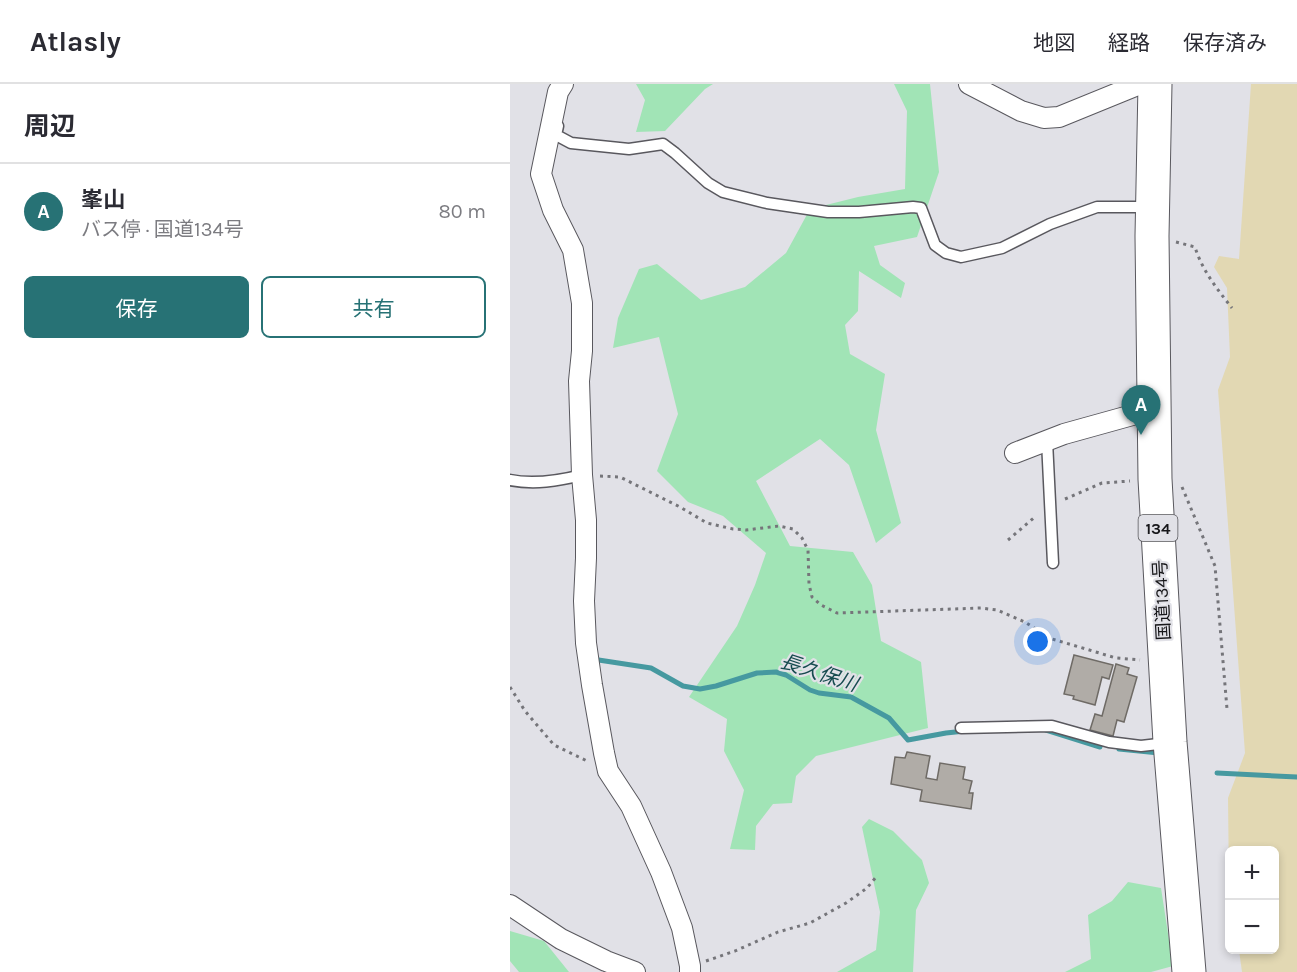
<!DOCTYPE html>
<html lang="ja">
<head>
<meta charset="utf-8">
<style>
  :root { --surface:#fff; --page:#f7f7f7; --text:#2b2b33; --muted:#7c7c81; --line:#e1e1e2; --accent:#277275 }
  body { margin:0; font-family:Karla,"Noto Sans JP",sans-serif; background:var(--page); color:var(--text) }
  .controls { position:absolute; right:18px; bottom:18px; display:grid; overflow:hidden; border-radius:9px; box-shadow:0 3px 9px #0003 }
  .controls button { width:54px; height:54px; display:grid; place-items:center; padding:0; border:0; border-bottom:2px solid var(--line); background:var(--surface); color:var(--text); font:30px sans-serif }
  .you { position:absolute; left:528px; top:558px; width:21px; height:21px; margin:-15px; border:4px solid #fff; border-radius:50%; background:#1a73e8; box-shadow:0 0 0 9px #1a73e833 }
  .badge { display:grid; place-items:center; width:39px; height:39px; border-radius:50%; background:var(--accent); color:#fff; font-size:20px; font-weight:700 }
  .pin { position:absolute; translate:-50% -50px; filter:drop-shadow(0 2px 3px #0008) }
  .pin::after { content:''; position:absolute; top:32px; width:21px; height:18px; background:inherit; clip-path:polygon(0 0,100% 0,50% 100%) }
  .list { margin:0; padding:0; list-style:none }
  h2 { display:flex; justify-content:space-between; align-items:center; height:78px; margin:0; padding:0 24px; font-size:26px }
  h2 small { font-size:20px; font-weight:400; color:var(--muted) }
  .list li { display:grid; grid-template-columns:39px 1fr auto; gap:18px; align-items:center; box-sizing:border-box; height:96px; padding:0 24px; border-top:2px solid var(--line) }
  .list b { display:block; font-size:22px; white-space:nowrap }
  .list p { margin:0; font-size:20px; white-space:nowrap; color:var(--muted) }
  .list em { font-size:20px; font-style:normal; color:var(--muted) }
  .actions { display:flex; gap:12px; padding:18px 24px }
  .actions a { flex:1; padding:14px 0; border:2px solid var(--accent); border-radius:9px; text-align:center; font-size:21px; color:var(--accent) }
  .actions .main { background:var(--accent); color:#fff }
  .map { position:relative; flex:none; width:787px; height:888px; overflow:hidden }
  header { display:flex; align-items:center; gap:36px; box-sizing:border-box; height:84px; padding:0 30px; background:var(--surface); border-bottom:2px solid var(--line) }
  header strong { font-size:28px }
  nav { display:flex; gap:33px; margin-inline-start:auto; font-size:21px }
  main { display:flex }
  aside { flex:1; background:var(--surface) }
  .map>svg:first-child { display:block }
</style>
</head>
<body>
<header>
<strong>Atlasly</strong>
<nav><a>地図</a><a>経路</a><a>保存済み</a></nav>
</header>
<main>
<aside>
<h2>周辺<small></small></h2>
<ul class="list">
<li><span class="badge">A</span><div><b>峯山</b><p>バス停 · 国道134号</p></div><em>80 m</em></li>
</ul>
<div class="actions"><a class="main">保存</a><a>共有</a></div>
</aside>
<div class="map">
<svg width="787" height="888" viewBox="0 0 787 888">
  <rect width="100%" height="100%" fill="#e1e1e7"/>
  <g fill="#a1e4b6">
    <polygon points="126,0 203,0 195,5 155,47 126,48 135,16"/>
    <polygon points="384,0 420,0 429,88 407,153 364,162 370,181 395,199 391,214 349,187 348,227 335,241 340,270 375,290 366,346 391,439 366,459 339,381 310,355 246,397 280,462 343,468 362,501 371,557 411,578 418,644 306,672 286,692 282,719 263,720 246,742 245,766 220,765 234,706 214,667 217,635 179,613 227,542 245,501 256,469 213,432 178,418 147,387 168,330 149,253 103,264 108,234 129,185 147,180 191,216 235,203 276,169 300,125 348,113 395,105 397,27"/>
    <polygon points="359,735 383,747 412,776 419,799 406,826 403,888 327,888 366,866 370,828 352,743"/>
    <polygon points="618,798 651,804 663,882 641,888 555,888 581,875 578,831 602,817"/>
    <polygon points="0,847 34,857 59,888 9,888 0,877"/>
  </g>
  <polygon fill="#e2d8b3" points="741,0 787,0 787,888 732,888 729,866 764,866 764,766 720,766 719,803 719,802 718,714 735,669 708,306 720,273 717,204 704,183 709,172 729,175"/>
  <g fill="none" stroke-linecap="round" stroke-linejoin="round">
    <g stroke="#4699a0" stroke-width="5">
      <polyline points="82,575 141,584 173,602 190,605 206,602 247,589 266,588 276,591 300,606 309,609 341,613 379,634 398,656 436,649 455,647"/>
      <polyline points="536,646 590,663"/>
      <polyline points="609,665 649,669"/>
      <polyline points="707,689 787,693"/>
    </g>
  </g>
  <g fill="#b0aca7" stroke="#6f6b66" stroke-width="1.5">
    <polygon points="564,571 603,581 599,595 592,593 585,621 563,615 564,612 554,610"/>
    <polygon points="606,580 619,584 617,590 627,593 614,638 607,636 603,652 580,646 585,630 592,632"/>
    <polygon points="397,668 420,672 416,694 427,696 430,679 455,683 453,695 462,697 459,709 463,709 461,725 410,717 412,706 381,700 385,673 395,674"/>
  </g>
  <g fill="none" stroke-linecap="round" stroke-linejoin="round">
    <g stroke="#59585e" stroke-width="13">
      <g id="lane">
        <polyline points="48,42 46,51 61,59 119,65 153,60 165,69 198,99 213,108 257,119 318,128 349,128 403,123 411,124 425,161 436,169 451,173 492,164 540,140 587,123 639,123"/>
        <polyline points="537,357 543,479"/>
        <path d="M0 396C24 401 48 397 72 391"/>
        <polyline points="451,644 542,642 599,658 631,662 657,659"/>
      </g>
    </g>
    <g stroke="#59585e" stroke-width="22">
      <g id="street">
        <polyline points="53,0 48,8 31,90 43,126 63,166 72,219 72,267 69,297 72,391 76,436 76,474 74,517 76,559 82,601 94,669 98,687 121,722 151,788 172,844 180,882 180,888"/>
        <polyline points="459,0 511,27 534,34 549,33 630,0"/>
        <polyline points="505,369 554,350 644,325"/>
        <polyline points="0,821 51,855 96,877 125,888"/>
      </g>
    </g>
    <g stroke="#59585e" stroke-width="35">
      <polyline id="highway" points="645,0 642,152 645,395 660,658 679,888"/>
    </g>
    <g stroke="#75757a" stroke-width="3" stroke-dasharray="3 4.5" stroke-linecap="butt">
      <path d="M666 158 685 163C692 186 707 205 722 224"/>
      <polyline points="90,392 110,393 170,423 197,439 223,445 236,446 269,442 283,445 292,454 298,466 299,500 302,513 311,521 327,529 471,524 487,526 515,538 539,554 606,574 630,576"/>
      <polyline points="672,403 705,482 717,625"/>
      <polyline points="555,415 592,399 620,397"/>
      <polyline points="498,456 526,432"/>
      <polyline points="0,603 15,627 44,661 77,677"/>
      <polyline points="196,877 225,867 268,848 300,839 336,819 357,804 367,792"/>
    </g>
    <use href="#lane" stroke="#fff" stroke-width="10"/>
    <use href="#street" stroke="#fff" stroke-width="20"/>
    <use href="#highway" stroke="#fff" stroke-width="33"/>
  </g>
  <g text-anchor="middle" dominant-baseline="central" stroke-width="4.5" stroke-linejoin="round" paint-order="stroke">
    <rect fill="#e1e1e7" stroke="#545458" stroke-width="1.5" x="628.5" y="431" width="39" height="26" rx="4.5"/>
    <g font-size="16" font-weight="bold" fill="#17171a">
      <text x="648" y="444">134</text>
    </g>
    <g font-size="18" fill="#17171a" stroke="#e1e1e7">
      <text transform="translate(652 516) rotate(-93)">国道134号</text>
    </g>
    <g font-size="20" font-style="italic" fill="#164b4f" stroke="#e1e1e7">
      <text transform="translate(309 589) rotate(18)">長久保川</text>
    </g>
  </g>
</svg>
<div class="controls">
<button>+</button>
<button>−</button>
</div>
<div class="you"></div>
<div class="pin badge" style="left:631px;top:351px">A</div>
</div>
</main>
</body>
</html>
